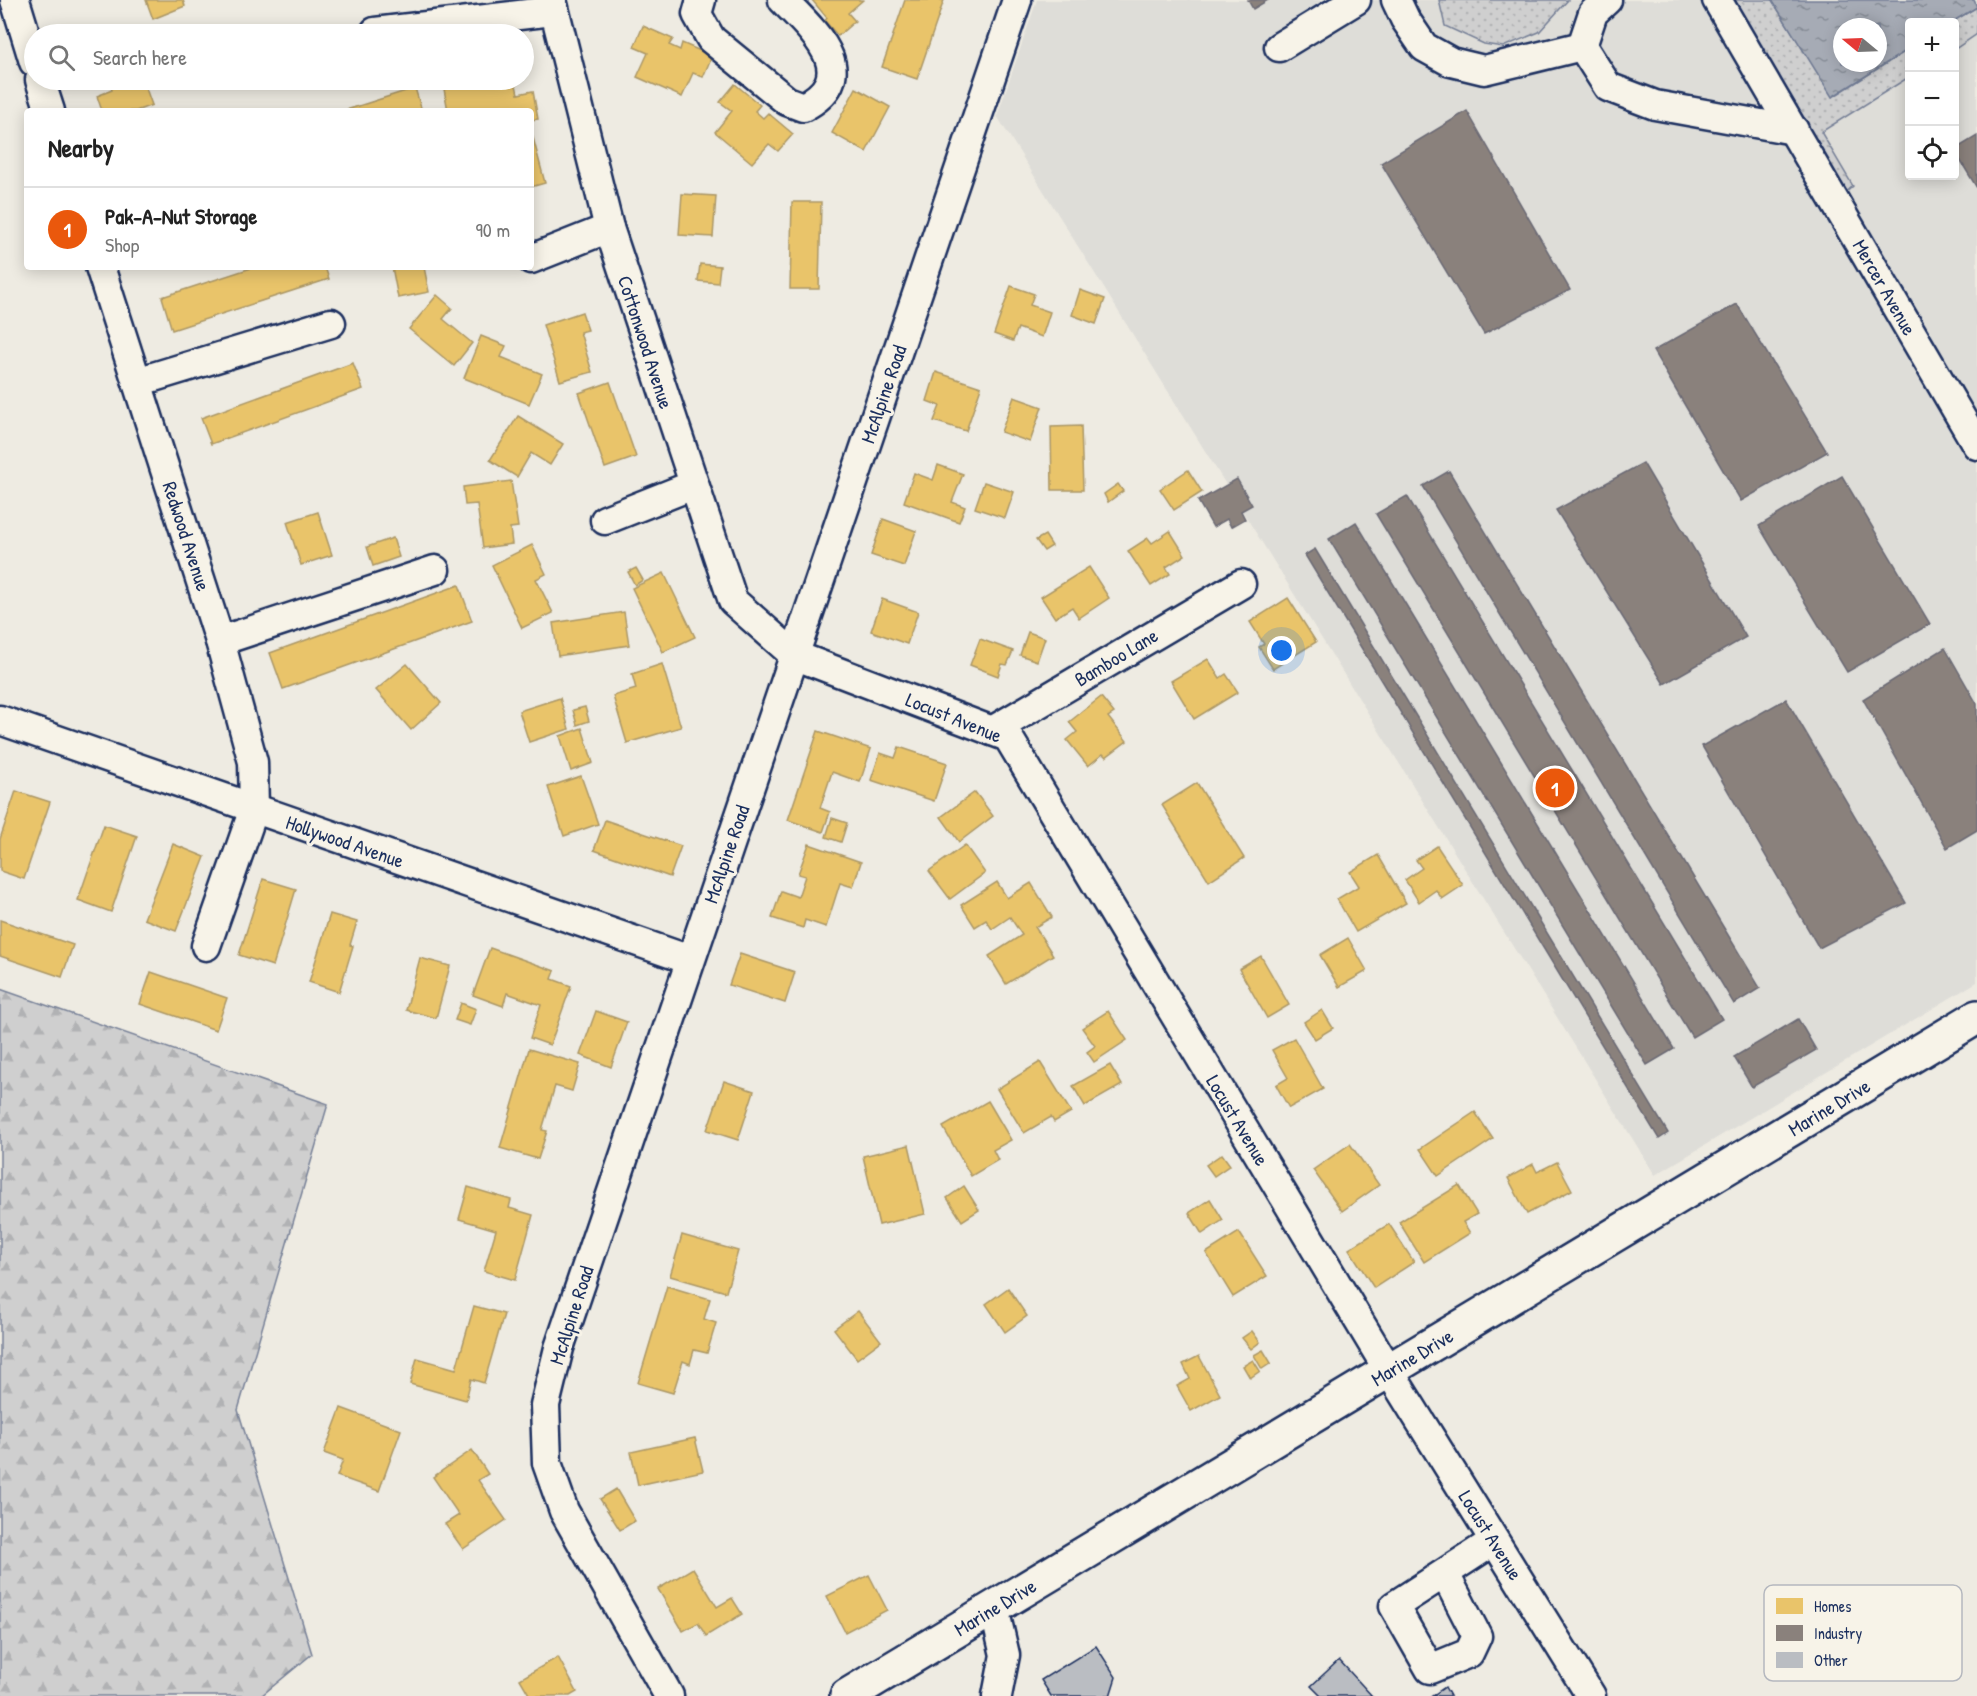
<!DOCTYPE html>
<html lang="en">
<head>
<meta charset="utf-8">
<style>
  :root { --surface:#fff; --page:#f6f6f6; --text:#222; --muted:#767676; --line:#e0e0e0; --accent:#ea580c }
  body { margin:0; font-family:"Patrick Hand",sans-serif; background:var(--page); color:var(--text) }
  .controls { position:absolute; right:18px; top:18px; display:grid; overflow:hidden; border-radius:6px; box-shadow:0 3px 15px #0003 }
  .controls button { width:54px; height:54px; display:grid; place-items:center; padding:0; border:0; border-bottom:2px solid var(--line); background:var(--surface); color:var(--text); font:30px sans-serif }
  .compass { position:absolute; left:1833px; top:18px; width:54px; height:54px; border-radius:50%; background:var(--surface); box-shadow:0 3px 15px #0003; rotate:289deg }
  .you { position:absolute; left:1282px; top:651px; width:21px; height:21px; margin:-15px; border:4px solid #fff; border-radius:50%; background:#1a73e8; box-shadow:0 0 0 9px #1a73e833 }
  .badge { display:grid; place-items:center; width:39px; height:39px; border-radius:50%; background:var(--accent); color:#fff; font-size:20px; font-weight:700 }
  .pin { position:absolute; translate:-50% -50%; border:3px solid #fff; box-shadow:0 2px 6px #0006 }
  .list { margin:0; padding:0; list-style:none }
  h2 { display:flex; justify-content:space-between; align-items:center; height:78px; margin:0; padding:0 24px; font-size:26px }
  h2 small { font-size:20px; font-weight:400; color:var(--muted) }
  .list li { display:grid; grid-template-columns:39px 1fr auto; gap:18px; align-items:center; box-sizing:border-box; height:84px; padding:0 24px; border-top:2px solid var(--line) }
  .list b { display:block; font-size:22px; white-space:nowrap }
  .list p { margin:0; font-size:20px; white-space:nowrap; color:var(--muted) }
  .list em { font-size:20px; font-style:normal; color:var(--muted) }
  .icon { flex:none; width:33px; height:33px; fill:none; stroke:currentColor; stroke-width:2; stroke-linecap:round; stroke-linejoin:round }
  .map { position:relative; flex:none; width:1977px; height:1696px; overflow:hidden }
  .search { position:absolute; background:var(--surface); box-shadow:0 3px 15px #0003; left:24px; top:24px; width:510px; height:66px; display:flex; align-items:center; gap:15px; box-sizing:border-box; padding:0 21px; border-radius:33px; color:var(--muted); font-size:22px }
  .panel { position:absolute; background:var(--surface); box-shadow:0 3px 15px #0003; left:24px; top:108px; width:510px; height:162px; border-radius:6px }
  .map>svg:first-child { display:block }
</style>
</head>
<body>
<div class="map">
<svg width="1977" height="1696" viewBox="0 0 1977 1696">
  <defs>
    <pattern id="grass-dots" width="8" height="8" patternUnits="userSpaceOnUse" patternTransform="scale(1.5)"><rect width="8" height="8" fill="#cfcfcf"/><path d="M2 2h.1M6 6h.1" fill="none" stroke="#b1b2b4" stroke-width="1.8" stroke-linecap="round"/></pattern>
    <pattern id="forest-firs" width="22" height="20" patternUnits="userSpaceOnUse" patternTransform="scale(1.5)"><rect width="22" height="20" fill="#cfcfcf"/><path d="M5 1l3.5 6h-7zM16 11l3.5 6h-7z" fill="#b1b2b4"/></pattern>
    <pattern id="water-ripples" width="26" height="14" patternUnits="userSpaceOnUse" patternTransform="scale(1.5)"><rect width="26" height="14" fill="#a6abb5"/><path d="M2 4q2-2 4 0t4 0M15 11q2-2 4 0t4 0" fill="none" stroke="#868c96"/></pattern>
  </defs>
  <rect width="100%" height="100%" fill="#eeebe2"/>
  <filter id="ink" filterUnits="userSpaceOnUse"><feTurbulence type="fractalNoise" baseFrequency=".0167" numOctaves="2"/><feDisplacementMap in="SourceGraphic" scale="12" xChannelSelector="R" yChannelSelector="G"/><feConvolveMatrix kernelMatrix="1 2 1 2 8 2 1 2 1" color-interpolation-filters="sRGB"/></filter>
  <g filter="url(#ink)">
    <path fill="#deddd8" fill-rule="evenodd" d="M1037 0H1977V982L1655 1175 997 116ZM1910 22H1954V176H1910ZM1842 27H1878V63H1842Z"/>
    <g fill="url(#grass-dots)" stroke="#757f96" stroke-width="1.5">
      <polygon points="1439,0 1568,0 1539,32 1503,47 1484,44 1445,26"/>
      <polygon points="1728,0 1772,0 1833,97 1909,49 1909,77 1821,132 1853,186 1842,196"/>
      <polygon points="1977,7 1977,34 1955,49 1954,22 1952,22"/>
    </g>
    <polygon fill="url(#forest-firs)" stroke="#757f96" stroke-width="1.5" points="0,989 328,1104 238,1410 312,1654 261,1696 0,1696"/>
    <path fill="url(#water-ripples)" stroke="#6e7992" stroke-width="1.5" fill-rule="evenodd" d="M1772 0H1974L1977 7 1952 22H1910L1909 49 1832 97ZM1842 27H1878V63H1842Z"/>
    <g fill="#e9c46a" stroke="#ab9766" stroke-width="1.5">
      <polygon points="146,0 183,0 185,6 153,19"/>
      <polygon points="812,0 863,0 848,13 855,21 838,36 825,21 827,18"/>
      <polygon points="905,0 944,0 917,79 882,67"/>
      <polygon points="643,26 673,39 669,45 680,50 682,43 712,56 703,77 693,73 682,97 637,77 648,53 634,47"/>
      <polygon points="109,80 143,80 152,105 136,111 102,111 97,96 112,90"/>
      <polygon points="485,80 515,80 518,94 533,91 538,119 531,120 531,111 515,111 515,107 497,111 448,111 444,89 485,81"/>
      <polygon points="735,84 760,105 755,111 763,118 768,113 793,134 778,151 769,144 752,163 715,132 732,111 720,102"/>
      <polygon points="415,88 422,111 343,111"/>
      <polygon points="856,88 890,107 866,152 832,133"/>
      <polygon points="531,130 545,183 531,187"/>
      <polygon points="682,194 716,196 713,237 679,235"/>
      <polygon points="792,202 821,202 819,289 790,289"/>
      <polygon points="700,264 720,266 718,283 698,281"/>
      <polygon points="254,267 325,267 329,279 172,330 162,297"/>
      <polygon points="392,267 424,267 429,292 398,298"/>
      <polygon points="1011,286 1034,294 1030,305 1050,312 1042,337 1018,328 1013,341 994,334"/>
      <polygon points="1080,290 1105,299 1096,324 1072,315"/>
      <polygon points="437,295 452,308 443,319 472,343 454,366 409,329"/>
      <polygon points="582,312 588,330 580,332 592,372 560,381 543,325"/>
      <polygon points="481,336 506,346 501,357 542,374 529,404 464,378"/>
      <polygon points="353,363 363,389 211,444 201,418"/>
      <polygon points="936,372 981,387 966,431 934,421 940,406 927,401"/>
      <polygon points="610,382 636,457 605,468 579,393"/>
      <polygon points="1014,397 1042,407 1030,442 1001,432"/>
      <polygon points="518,416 563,444 550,465 531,453 517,477 490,460"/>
      <polygon points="1081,426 1083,490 1052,490 1051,427"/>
      <polygon points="938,465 963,474 952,502 965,507 959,522 904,502 914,473 933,480"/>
      <polygon points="1188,470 1202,492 1174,510 1160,489"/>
      <polygon points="511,481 518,527 510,528 512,544 483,548 477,504 465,505 463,487"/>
      <polygon points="984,482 1014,492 1005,518 975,508"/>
      <polygon points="1118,484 1123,491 1108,502 1104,494"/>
      <polygon points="318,512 332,555 301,565 287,522"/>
      <polygon points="883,519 916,531 904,566 871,555"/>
      <polygon points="1170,531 1185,555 1166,567 1170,574 1151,586 1128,551 1148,538 1152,543"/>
      <polygon points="1045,535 1052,546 1044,551 1036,540"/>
      <polygon points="393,538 399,557 373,566 367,547"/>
      <polygon points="532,545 546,574 536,579 553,613 522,628 492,565"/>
      <polygon points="1089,567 1109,598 1079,618 1072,607 1055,618 1041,597"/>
      <polygon points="636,568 643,580 635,585 628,572"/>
      <polygon points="664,573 695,637 663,652 632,588"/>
      <polygon points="459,585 472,621 283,689 270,653"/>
      <polygon points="1288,598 1316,642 1273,669 1259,647 1264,644 1250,622"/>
      <polygon points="882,599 918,612 907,644 871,631"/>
      <polygon points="624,612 629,645 558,656 553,623"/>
      <polygon points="1028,632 1045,638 1037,661 1020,655"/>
      <polygon points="980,639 1013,651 1007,665 1002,664 998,676 970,665"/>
      <polygon points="1208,659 1220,678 1226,674 1238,692 1194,719 1171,681"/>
      <polygon points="407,664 441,703 411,730 376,690"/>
      <polygon points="662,664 681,727 627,743 613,696 636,689 632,674"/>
      <polygon points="1101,697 1114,713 1108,717 1127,741 1106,757 1103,754 1088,766 1067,740 1077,732 1069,722"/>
      <polygon points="560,698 569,729 529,742 519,711"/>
      <polygon points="585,707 589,721 577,725 573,710"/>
      <polygon points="582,728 593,763 571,771 560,736"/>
      <polygon points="818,731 871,749 860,782 832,772 820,808 830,812 823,832 788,820"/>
      <polygon points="899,747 947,763 934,801 871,780 880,753 895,758"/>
      <polygon points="581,776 598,824 564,836 548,787"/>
      <polygon points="1197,783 1244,858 1209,881 1162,805"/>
      <polygon points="16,791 50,802 24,879 0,871 0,839"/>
      <polygon points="975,792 993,816 959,842 941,817"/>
      <polygon points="832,818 847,823 841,842 826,837"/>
      <polygon points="605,820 681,846 670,877 594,850"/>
      <polygon points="104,825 137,836 111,912 78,900"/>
      <polygon points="173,844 205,857 176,931 144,919"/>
      <polygon points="809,844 861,862 853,887 840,883 826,927 805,920 803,928 772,918 781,891 798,897 805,876 798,874"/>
      <polygon points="965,845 985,873 950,899 929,871"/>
      <polygon points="1437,846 1463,885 1442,899 1436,890 1419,902 1405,880 1422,868 1416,860"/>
      <polygon points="1378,855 1406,903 1356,932 1337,899 1359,886 1350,872"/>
      <polygon points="263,879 296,889 273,966 239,955"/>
      <polygon points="997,882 1007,898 1031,883 1052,917 1035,927 1053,955 1006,984 989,956 1022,935 1010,917 992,929 986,920 975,927 961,905"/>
      <polygon points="330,914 357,922 350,945 353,946 339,992 309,982"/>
      <polygon points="0,920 73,945 62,977 0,956"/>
      <polygon points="1348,938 1367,971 1339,987 1320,955"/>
      <polygon points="490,948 555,971 552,979 571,986 550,1045 530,1038 541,1005 507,993 503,1006 473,995"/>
      <polygon points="740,954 795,972 785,1003 729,985"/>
      <polygon points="1261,956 1289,1005 1267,1018 1239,969"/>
      <polygon points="420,958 450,966 436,1018 406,1010"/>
      <polygon points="151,972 227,998 216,1030 140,1004"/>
      <polygon points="461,1003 476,1009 470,1025 455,1020"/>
      <polygon points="1322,1010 1333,1028 1315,1039 1304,1022"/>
      <polygon points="596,1011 627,1022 611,1067 580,1055"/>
      <polygon points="1108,1011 1127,1040 1094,1062 1087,1052 1095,1046 1082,1028"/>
      <polygon points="1294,1038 1323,1089 1289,1108 1276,1085 1288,1078 1272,1050"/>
      <polygon points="529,1049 580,1064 572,1091 555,1086 542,1130 547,1131 538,1159 500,1148"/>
      <polygon points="1040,1062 1071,1112 1054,1122 1051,1117 1024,1133 997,1089"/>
      <polygon points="1110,1065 1122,1085 1085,1106 1073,1086"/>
      <polygon points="724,1081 754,1091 738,1140 707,1130"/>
      <polygon points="988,1101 1011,1140 993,1150 998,1160 971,1176 943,1127"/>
      <polygon points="1475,1112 1493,1139 1438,1176 1420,1149"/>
      <polygon points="1350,1144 1379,1185 1342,1211 1313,1170"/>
      <polygon points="909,1145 925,1214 879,1225 863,1156"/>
      <polygon points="1222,1154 1230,1165 1214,1176 1206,1165"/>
      <polygon points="1557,1162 1572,1190 1527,1214 1508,1178 1533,1164 1537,1172"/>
      <polygon points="1459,1185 1477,1214 1463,1222 1470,1233 1424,1262 1399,1222"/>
      <polygon points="964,1186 979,1210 962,1221 947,1198"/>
      <polygon points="468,1187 511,1200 509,1208 533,1215 515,1280 484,1271 496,1230 459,1219"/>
      <polygon points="1210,1199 1223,1220 1202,1234 1189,1213"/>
      <polygon points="1389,1224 1414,1262 1374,1288 1349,1249"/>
      <polygon points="1239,1232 1267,1276 1233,1297 1206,1253"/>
      <polygon points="682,1235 738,1251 726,1292 670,1276"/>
      <polygon points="667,1286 710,1299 704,1319 716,1323 707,1353 694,1350 690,1364 683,1361 673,1393 638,1383"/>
      <polygon points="1008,1288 1027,1316 1005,1332 986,1304"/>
      <polygon points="474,1306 504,1314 484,1383 471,1379 466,1400 410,1384 417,1358 456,1369"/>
      <polygon points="858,1311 881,1341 857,1359 834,1329"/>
      <polygon points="1252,1331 1260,1342 1251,1349 1242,1338"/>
      <polygon points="1263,1350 1271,1363 1262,1369 1254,1355"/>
      <polygon points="1199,1356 1220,1395 1191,1411 1177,1386 1190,1379 1183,1364"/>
      <polygon points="1253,1360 1260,1371 1250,1378 1243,1366"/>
      <polygon points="341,1408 401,1430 379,1491 337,1476 343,1460 324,1453"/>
      <polygon points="695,1438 703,1471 638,1485 631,1452"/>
      <polygon points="472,1450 488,1474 478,1480 506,1520 463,1549 445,1524 459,1515 433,1477"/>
      <polygon points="616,1489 635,1521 620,1530 600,1499"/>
      <polygon points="693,1568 717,1607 732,1598 742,1614 706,1636 698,1623 683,1631 658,1589"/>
      <polygon points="869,1575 887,1610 845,1632 827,1596"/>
      <polygon points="558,1657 577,1692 570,1696 530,1696 520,1679"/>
    </g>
    <g fill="#8a817c" stroke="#696873" stroke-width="1.5">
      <polygon points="1248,0 1268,0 1253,9"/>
      <polygon points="1467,111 1570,290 1484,334 1381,163"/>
      <polygon points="1977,136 1977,188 1954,150"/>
      <polygon points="1737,304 1827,452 1741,501 1653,351"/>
      <polygon points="1643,463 1746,637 1664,684 1556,510"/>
      <polygon points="1449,471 1760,988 1734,1004 1423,486"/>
      <polygon points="1842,476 1930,624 1847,672 1759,526"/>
      <polygon points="1237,479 1252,505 1241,511 1245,519 1231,527 1227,519 1213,527 1198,501"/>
      <polygon points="1407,496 1722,1019 1692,1037 1376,514"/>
      <polygon points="1356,522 1674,1049 1647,1065 1329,539"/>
      <polygon points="1315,549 1668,1133 1659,1139 1305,555"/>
      <polygon points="1945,648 1977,704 1977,830 1947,848 1863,699"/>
      <polygon points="1786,699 1906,903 1819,948 1702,746"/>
      <polygon points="1798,1019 1816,1050 1752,1087 1734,1057"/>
    </g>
    <g fill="#babdc2" stroke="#1b2f5e" stroke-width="1.5">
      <polygon points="1096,1646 1116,1677 1110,1696 1051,1696 1041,1680"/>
      <polygon points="1339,1660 1372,1696 1321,1696 1311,1686"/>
      <polygon points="1445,1687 1450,1696 1432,1696"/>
    </g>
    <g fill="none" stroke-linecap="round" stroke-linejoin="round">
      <g stroke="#1b2f5e" stroke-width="33">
        <g id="minor">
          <polyline points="15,0 34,62"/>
          <polyline points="552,0 609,228 733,601 794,655 1008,737 1389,1371 1591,1696"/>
          <path d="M701 0 697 14 711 39 787 101 803 107C864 75 813 31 783 0"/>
          <polyline points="1396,0 1405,19 1424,47 1451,62 1484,70 1582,46"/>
          <polyline points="1607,0 1593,13 1582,46 1608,87 1655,105 1794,130"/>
          <polyline points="1717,0 1977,445"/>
          <polyline points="375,32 553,11"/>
          <polyline points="1279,47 1356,0"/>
          <polyline points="40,80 50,111"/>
          <polyline points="531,259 609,228"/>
          <polyline points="100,267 220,641 253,762 254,809 206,946"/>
          <polyline points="137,382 331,323"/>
          <polyline points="605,520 693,485"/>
          <polyline points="220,641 435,570"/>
          <polyline points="0,720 690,960"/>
          <polyline points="992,731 1241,584"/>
          <polyline points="1445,1574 1477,1636 1469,1653 1430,1669 1394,1606 1494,1541"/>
          <polyline points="994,1608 1005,1655 997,1696"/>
          <polyline points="669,1696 564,1511 547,1463 545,1405 559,1348 1017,0"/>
        </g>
      </g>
      <g stroke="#1b2f5e" stroke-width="38">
        <polyline id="major" points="847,1696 1977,1017"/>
      </g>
      <use href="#minor" stroke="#f7f3e8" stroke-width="28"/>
      <use href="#major" stroke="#f7f3e8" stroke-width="33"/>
    </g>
  </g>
  <g text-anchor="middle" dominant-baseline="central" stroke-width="6" stroke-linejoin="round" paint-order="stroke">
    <g font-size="20" fill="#1b2f5e" stroke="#f7f3e8">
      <text transform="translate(1885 287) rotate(60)">Mercer Avenue</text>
      <text transform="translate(646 342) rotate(72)">Cottonwood Avenue</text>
      <text transform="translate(883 394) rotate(-71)">McAlpine Road</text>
      <text transform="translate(187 536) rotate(72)">Redwood Avenue</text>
      <text transform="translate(1116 657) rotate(-31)">Bamboo Lane</text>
      <text transform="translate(954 717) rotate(22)">Locust Avenue</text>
      <text transform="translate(345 841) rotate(19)">Hollywood Avenue</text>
      <text transform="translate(726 854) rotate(-71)">McAlpine Road</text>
      <text transform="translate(1829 1107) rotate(-31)">Marine Drive</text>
      <text transform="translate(1238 1120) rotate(59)">Locust Avenue</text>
      <text transform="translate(571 1315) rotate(-72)">McAlpine Road</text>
      <text transform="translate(1412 1357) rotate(-31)">Marine Drive</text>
      <text transform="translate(1491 1535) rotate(58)">Locust Avenue</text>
      <text transform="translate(995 1607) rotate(-31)">Marine Drive</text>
    </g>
  </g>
  <rect x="1764" y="1585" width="198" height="96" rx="9" fill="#f7f3e8" stroke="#b5b8bf" stroke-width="1.5"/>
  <rect x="1776" y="1598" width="27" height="16" fill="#e9c46a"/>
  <rect x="1776" y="1625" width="27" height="16" fill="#8a817c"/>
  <rect x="1776" y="1652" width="27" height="16" fill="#babdc2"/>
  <g font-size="16" fill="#1b2f5e">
    <text x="1814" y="1612">Homes</text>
    <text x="1814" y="1639">Industry</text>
    <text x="1814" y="1666">Other</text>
  </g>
</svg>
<div class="controls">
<button>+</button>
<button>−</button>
<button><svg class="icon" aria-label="locate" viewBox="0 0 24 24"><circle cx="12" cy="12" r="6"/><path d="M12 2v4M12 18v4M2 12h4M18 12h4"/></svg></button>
</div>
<svg class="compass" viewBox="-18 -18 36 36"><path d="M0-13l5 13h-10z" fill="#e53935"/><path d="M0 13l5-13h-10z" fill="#767676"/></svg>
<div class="you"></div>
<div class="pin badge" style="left:1555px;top:788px">1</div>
<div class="search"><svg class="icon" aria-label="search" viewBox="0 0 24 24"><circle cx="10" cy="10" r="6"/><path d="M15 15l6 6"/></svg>Search here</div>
<section class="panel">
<h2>Nearby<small></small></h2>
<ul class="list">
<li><span class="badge">1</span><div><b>Pak-A-Nut Storage</b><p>Shop</p></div><em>90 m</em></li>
</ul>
</section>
</div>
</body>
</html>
